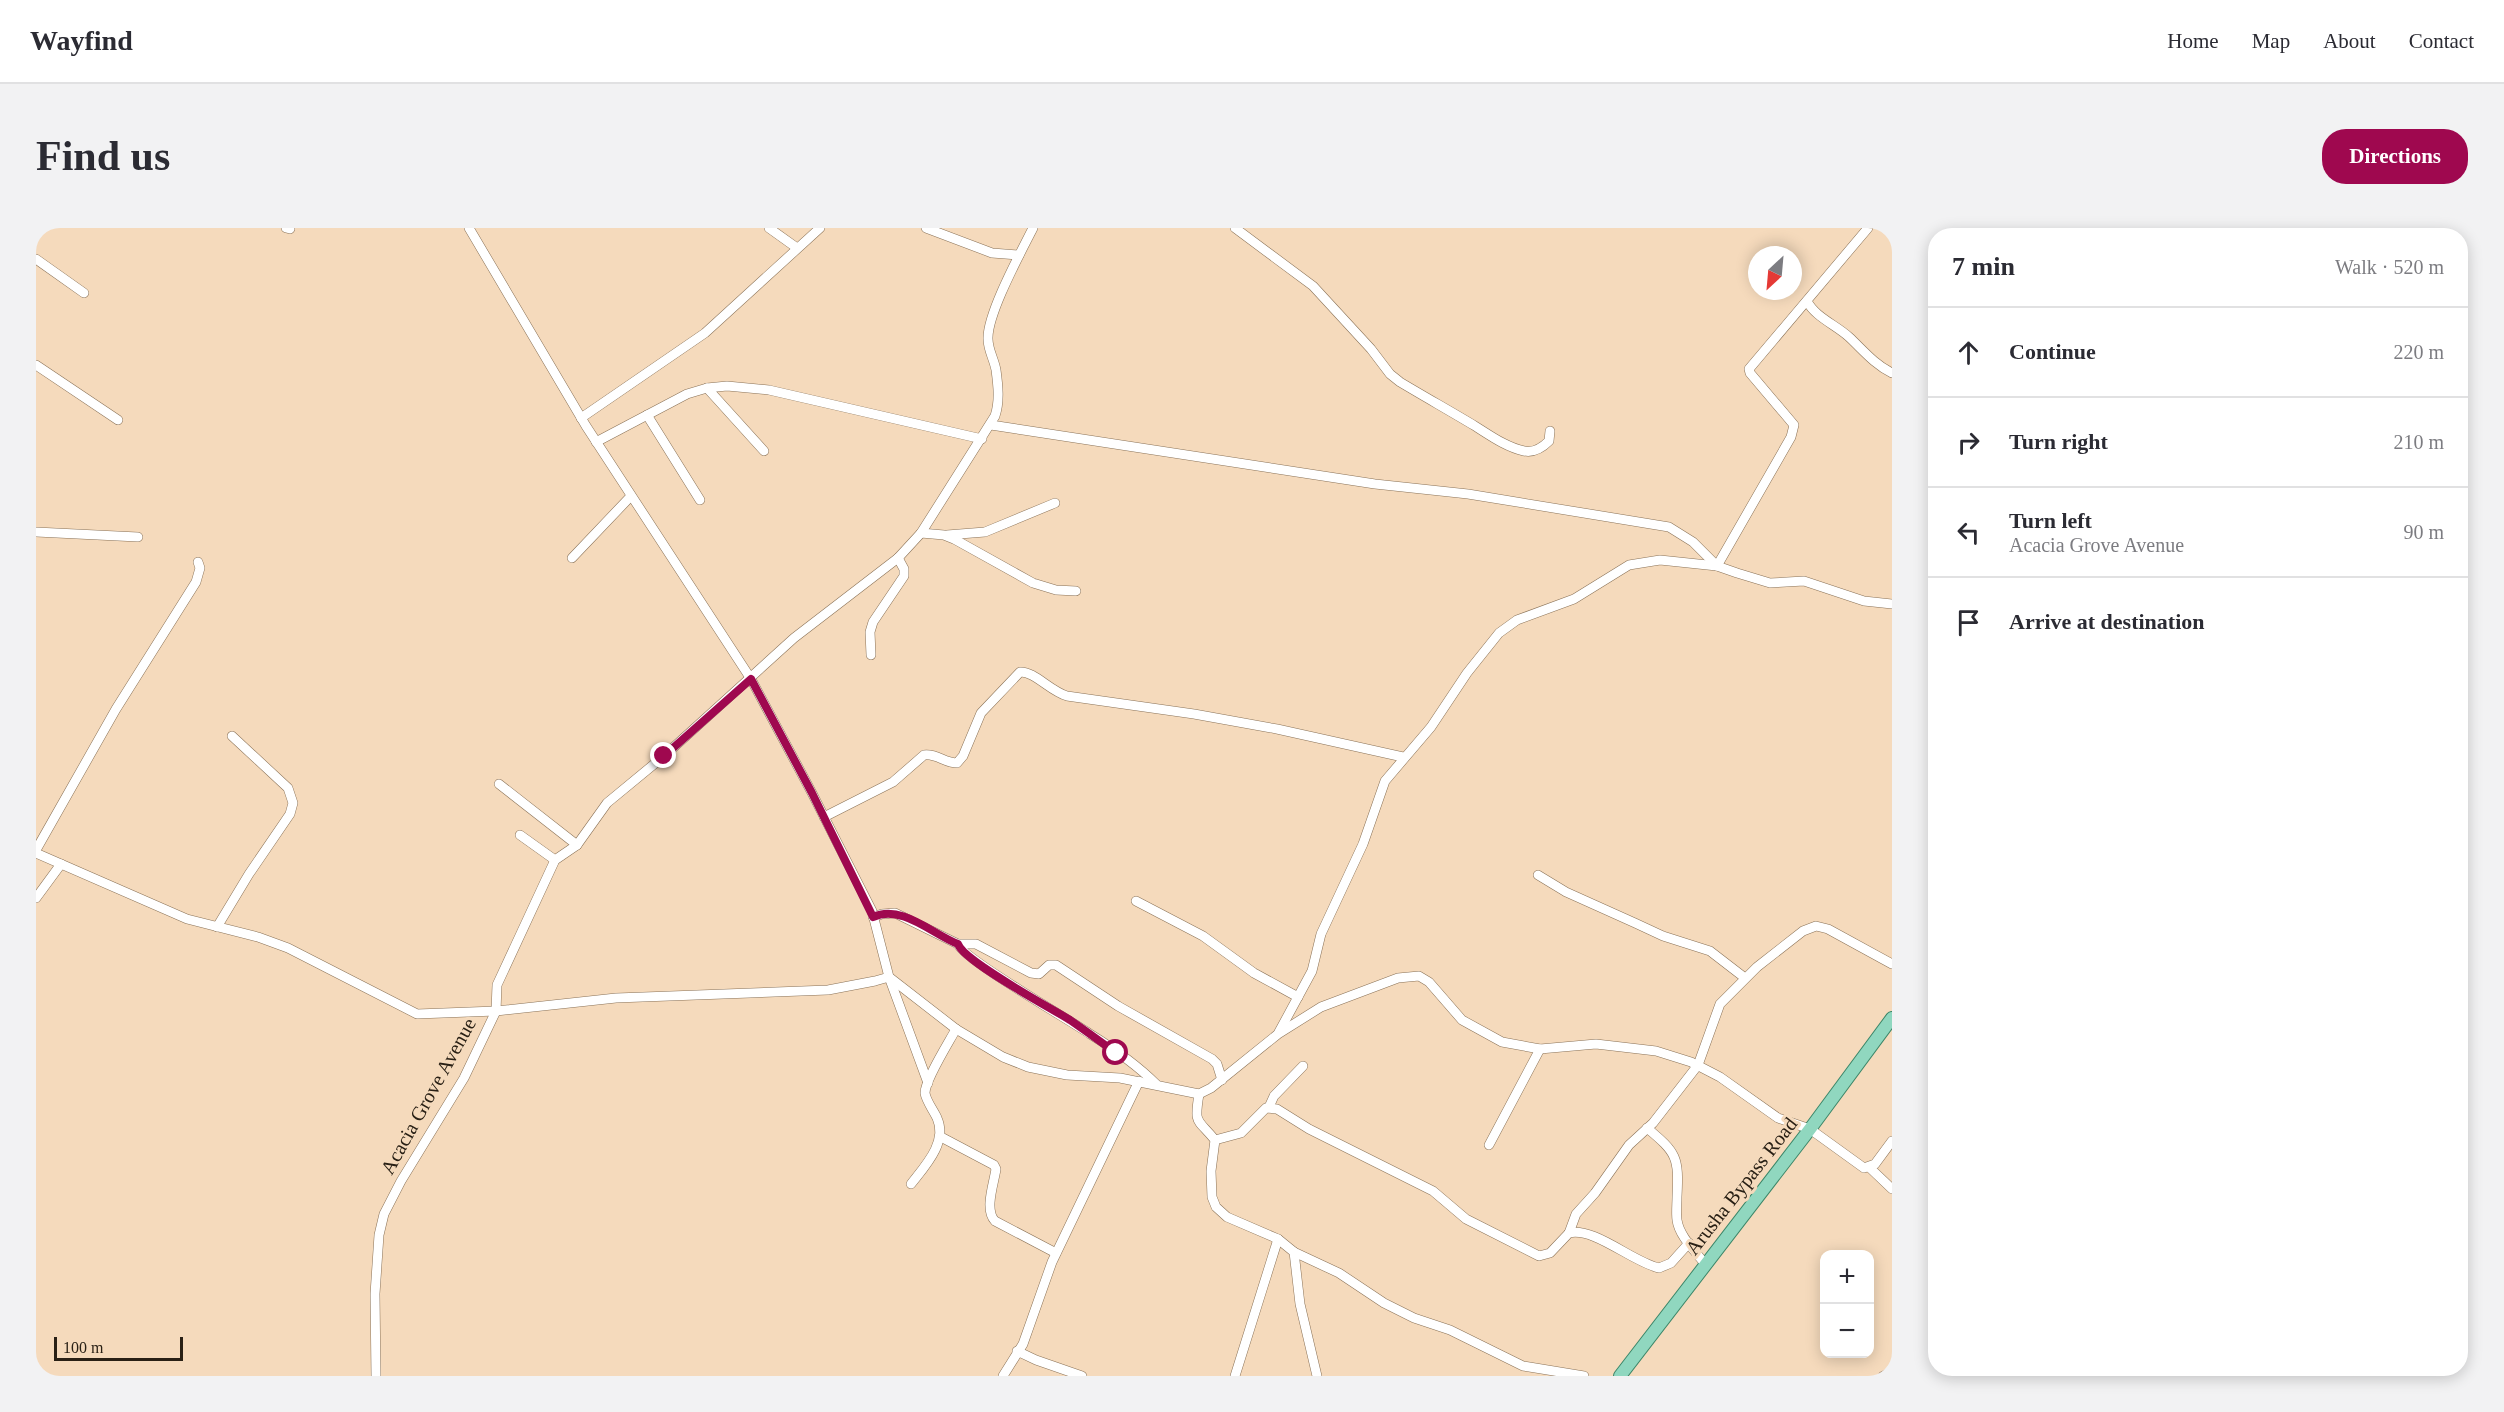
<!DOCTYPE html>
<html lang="en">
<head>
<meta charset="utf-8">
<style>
  :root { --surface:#fff; --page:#f2f2f3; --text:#2b2b33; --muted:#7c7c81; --line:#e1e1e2; --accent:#9f084f }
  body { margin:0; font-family:Georgia,serif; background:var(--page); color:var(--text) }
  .controls { position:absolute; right:18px; bottom:18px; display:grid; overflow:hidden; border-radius:12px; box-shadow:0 3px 15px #0003 }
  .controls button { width:54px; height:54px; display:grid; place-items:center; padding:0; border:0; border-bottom:2px solid var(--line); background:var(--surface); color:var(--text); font:30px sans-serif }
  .compass { position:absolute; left:1712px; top:18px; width:54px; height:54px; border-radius:50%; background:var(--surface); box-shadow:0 3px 15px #0003; rotate:206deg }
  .scale { position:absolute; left:18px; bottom:15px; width:129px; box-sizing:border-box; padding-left:6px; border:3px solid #292015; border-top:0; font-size:16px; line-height:21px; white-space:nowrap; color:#292015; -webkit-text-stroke:4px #f5dabc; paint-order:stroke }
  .stop { position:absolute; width:18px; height:18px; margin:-14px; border:4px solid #9f084f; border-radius:50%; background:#fff }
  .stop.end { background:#9f084f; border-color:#fff; box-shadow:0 2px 6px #0008 }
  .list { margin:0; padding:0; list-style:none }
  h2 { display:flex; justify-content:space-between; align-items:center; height:78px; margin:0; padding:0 24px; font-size:26px }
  h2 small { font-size:20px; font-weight:400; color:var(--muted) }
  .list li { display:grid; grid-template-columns:39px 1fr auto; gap:18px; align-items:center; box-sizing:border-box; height:90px; padding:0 24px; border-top:2px solid var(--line) }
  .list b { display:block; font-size:22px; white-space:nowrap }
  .list p { margin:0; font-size:20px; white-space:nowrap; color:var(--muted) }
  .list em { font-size:20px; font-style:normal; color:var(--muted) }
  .icon { flex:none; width:33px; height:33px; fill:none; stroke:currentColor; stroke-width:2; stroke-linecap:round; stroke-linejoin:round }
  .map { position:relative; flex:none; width:1856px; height:1148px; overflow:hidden; border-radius:24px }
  header { display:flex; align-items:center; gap:36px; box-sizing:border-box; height:84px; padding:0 30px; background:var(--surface); border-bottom:2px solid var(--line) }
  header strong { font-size:28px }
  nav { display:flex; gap:33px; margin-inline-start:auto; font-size:21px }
  .intro { display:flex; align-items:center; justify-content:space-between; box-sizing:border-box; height:144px; padding:0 36px }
  h1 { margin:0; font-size:42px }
  .button { padding:15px 27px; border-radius:24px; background:var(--accent); color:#fff; font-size:21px; font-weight:700 }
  main { display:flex; gap:36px; padding:0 36px }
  aside { flex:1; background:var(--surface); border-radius:24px; box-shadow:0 3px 15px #0003 }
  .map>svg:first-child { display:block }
</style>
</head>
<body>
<header>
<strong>Wayfind</strong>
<nav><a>Home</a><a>Map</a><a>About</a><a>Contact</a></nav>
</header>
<div class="intro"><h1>Find us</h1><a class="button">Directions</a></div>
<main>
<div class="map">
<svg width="1856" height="1148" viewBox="0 0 1856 1148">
  <rect width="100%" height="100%" fill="#f5dabc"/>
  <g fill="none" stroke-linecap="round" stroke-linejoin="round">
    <g stroke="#8a7257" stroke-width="10">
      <g id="minor">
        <polyline points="250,0 254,1"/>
        <polyline points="433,0 550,198 715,451 776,565 836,683 853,749 920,801 967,829 992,839 1031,847 1084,850 1163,866 1175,860 1242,806 1285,779 1362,750 1383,748 1393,754 1426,792 1466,814 1504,821 1560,816 1620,823 1655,834 1684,849 1742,890 1774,901 1828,940 1839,936 1856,913"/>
        <polyline points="733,0 761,20"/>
        <polyline points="890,0 956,25 983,27"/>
        <path d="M1199 0 1277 58 1335 121 1354 146 1364 154C1389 169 1414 183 1439 198 1455 208 1470 219 1488 223 1498 225 1507 219 1513 213L1514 203"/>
        <polyline points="0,31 48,65"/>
        <path d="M1771 73C1779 89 1800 97 1813 109 1827 122 1838 136 1856 145"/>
        <polyline points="0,137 82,192"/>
        <polyline points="671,160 728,223"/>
        <polyline points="611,187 664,272"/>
        <polyline points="545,190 669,105 784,0"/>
        <polyline points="955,197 1339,256 1432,266 1633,299 1657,314 1681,338 1701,345 1734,355 1768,353 1828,373 1856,376"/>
        <polyline points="560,214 651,166 671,160 691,158 733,162 946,211"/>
        <polyline points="0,304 102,309"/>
        <polyline points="885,305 908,307 918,311 997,355 1020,362 1040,363"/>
        <polyline points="911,307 949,304 1019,275"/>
        <polyline points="536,330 595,268"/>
        <polyline points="835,427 834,404 837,394 868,348 868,341 862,330"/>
        <polyline points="463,556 541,617"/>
        <path d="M788 589 857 554 888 527C900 525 909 535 921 535L927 528 945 485 984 444C998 443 1014 463 1031 468L1158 486 1241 501 1367 529"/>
        <polyline points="484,607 519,632"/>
        <polyline points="0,622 80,481 160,354 164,340 162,334"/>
        <polyline points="0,625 151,691 222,709 252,720 381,786 460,783 580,770 792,762 839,753 853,749 892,855"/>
        <polyline points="1502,647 1530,664 1599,695 1627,708 1674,723 1709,750"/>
        <polyline points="0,670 25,636"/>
        <polyline points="1100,673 1167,708 1218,745 1262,769"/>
        <polyline points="837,689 846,686 859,685 922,716 940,716 995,745 1003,746 1013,737 1020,737 1082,778 1176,831 1181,836 1186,852"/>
        <polyline points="181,699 213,646 254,586 257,575 252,560 196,508"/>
        <path d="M922 716C927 731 1034 792 1054 806 1075 819 1103 839 1120 856"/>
        <polyline points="1243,804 1276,743 1285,706 1327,616 1349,553 1395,499 1431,445 1463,405 1481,392 1538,371 1593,337 1624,332 1681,338 1755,209 1758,197 1714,145 1713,141 1832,0"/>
        <path d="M1163 866C1158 897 1161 890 1179 912L1175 943 1176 969 1180 979 1191 989 1242 1011 1258 1024 1303 1045 1348 1075 1378 1090 1414 1102 1487 1138 1548 1148"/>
        <polyline points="1233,879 1238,868 1267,838"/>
        <path d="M1611 900C1641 925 1643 929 1641 969 1641 976 1640 985 1641 992 1643 1008 1660 1024 1669 1036"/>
        <path d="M905 909 958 937 960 941C958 955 948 982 959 993L1020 1025"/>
        <path d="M1179 912 1205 905 1230 880 1241 881 1273 901 1397 963 1430 991 1503 1028 1514 1025 1533 1005C1559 999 1596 1034 1623 1040L1635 1035 1653 1015"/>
        <polyline points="1453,917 1504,821"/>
        <polyline points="1834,940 1856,961"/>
        <path d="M875 956C889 938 912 914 901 890 898 883 890 873 889 865 889 852 913 814 920 801"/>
        <polyline points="1533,1005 1540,986 1559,965 1593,917 1617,895 1662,837 1684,776 1721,739 1767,703 1780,698 1792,701 1856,736"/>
        <polyline points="1258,1024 1264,1076 1281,1148"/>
        <polyline points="981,1123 1000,1132 1046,1148"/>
        <path d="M340 1148 339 1066 343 1007 348 986 365 953 428 850 460 783 461 757 519 632 541 617 571 575 628 528 758 410 862 330 885 305 959 188C964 173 962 157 960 142 958 131 952 122 952 111 951 86 985 24 997 0"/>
        <polyline points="967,1148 987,1116 1016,1034 1103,853"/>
        <polyline points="1199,1148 1242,1011"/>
        <polyline points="1847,1148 1856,1144"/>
      </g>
    </g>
    <g stroke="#3c8668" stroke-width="14">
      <polyline id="major" points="1584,1148 1774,901 1856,790"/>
    </g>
    <use href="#minor" stroke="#fff" stroke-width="9"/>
    <use href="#major" stroke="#90d7bf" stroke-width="12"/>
  </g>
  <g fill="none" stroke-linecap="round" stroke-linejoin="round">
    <path stroke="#9f084f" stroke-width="8" d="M628 528 715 451 776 565 837 689C866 676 896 706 922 716 927 733 1015 780 1034 792 1050 803 1065 814 1080 825"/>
  </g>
  <g text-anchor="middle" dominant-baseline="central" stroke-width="6" stroke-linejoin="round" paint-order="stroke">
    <g font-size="20" fill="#292015" stroke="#f5dabc">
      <text transform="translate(392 868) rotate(-61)">Acacia Grove Avenue</text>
      <text transform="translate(1705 958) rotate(-52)">Arusha Bypass Road</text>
    </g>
  </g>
</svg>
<div class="controls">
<button>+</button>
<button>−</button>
</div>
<svg class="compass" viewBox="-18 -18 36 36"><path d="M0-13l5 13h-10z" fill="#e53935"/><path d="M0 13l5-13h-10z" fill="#7c7c81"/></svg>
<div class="scale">100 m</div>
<div class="stop" style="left:1080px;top:825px"></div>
<div class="stop end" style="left:628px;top:528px"></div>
</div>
<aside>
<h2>7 min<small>Walk · 520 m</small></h2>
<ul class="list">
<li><svg class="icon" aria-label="ahead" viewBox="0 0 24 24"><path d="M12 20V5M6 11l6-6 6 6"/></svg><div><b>Continue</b></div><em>220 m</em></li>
<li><svg class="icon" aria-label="right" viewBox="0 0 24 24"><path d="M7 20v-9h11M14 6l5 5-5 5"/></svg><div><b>Turn right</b></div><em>210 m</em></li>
<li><svg class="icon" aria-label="left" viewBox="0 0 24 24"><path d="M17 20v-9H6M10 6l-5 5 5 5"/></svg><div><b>Turn left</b><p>Acacia Grove Avenue</p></div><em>90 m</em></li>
<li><svg class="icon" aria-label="arrive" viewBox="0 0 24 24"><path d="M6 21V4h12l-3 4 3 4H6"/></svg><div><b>Arrive at destination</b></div></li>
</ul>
</aside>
</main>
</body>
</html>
